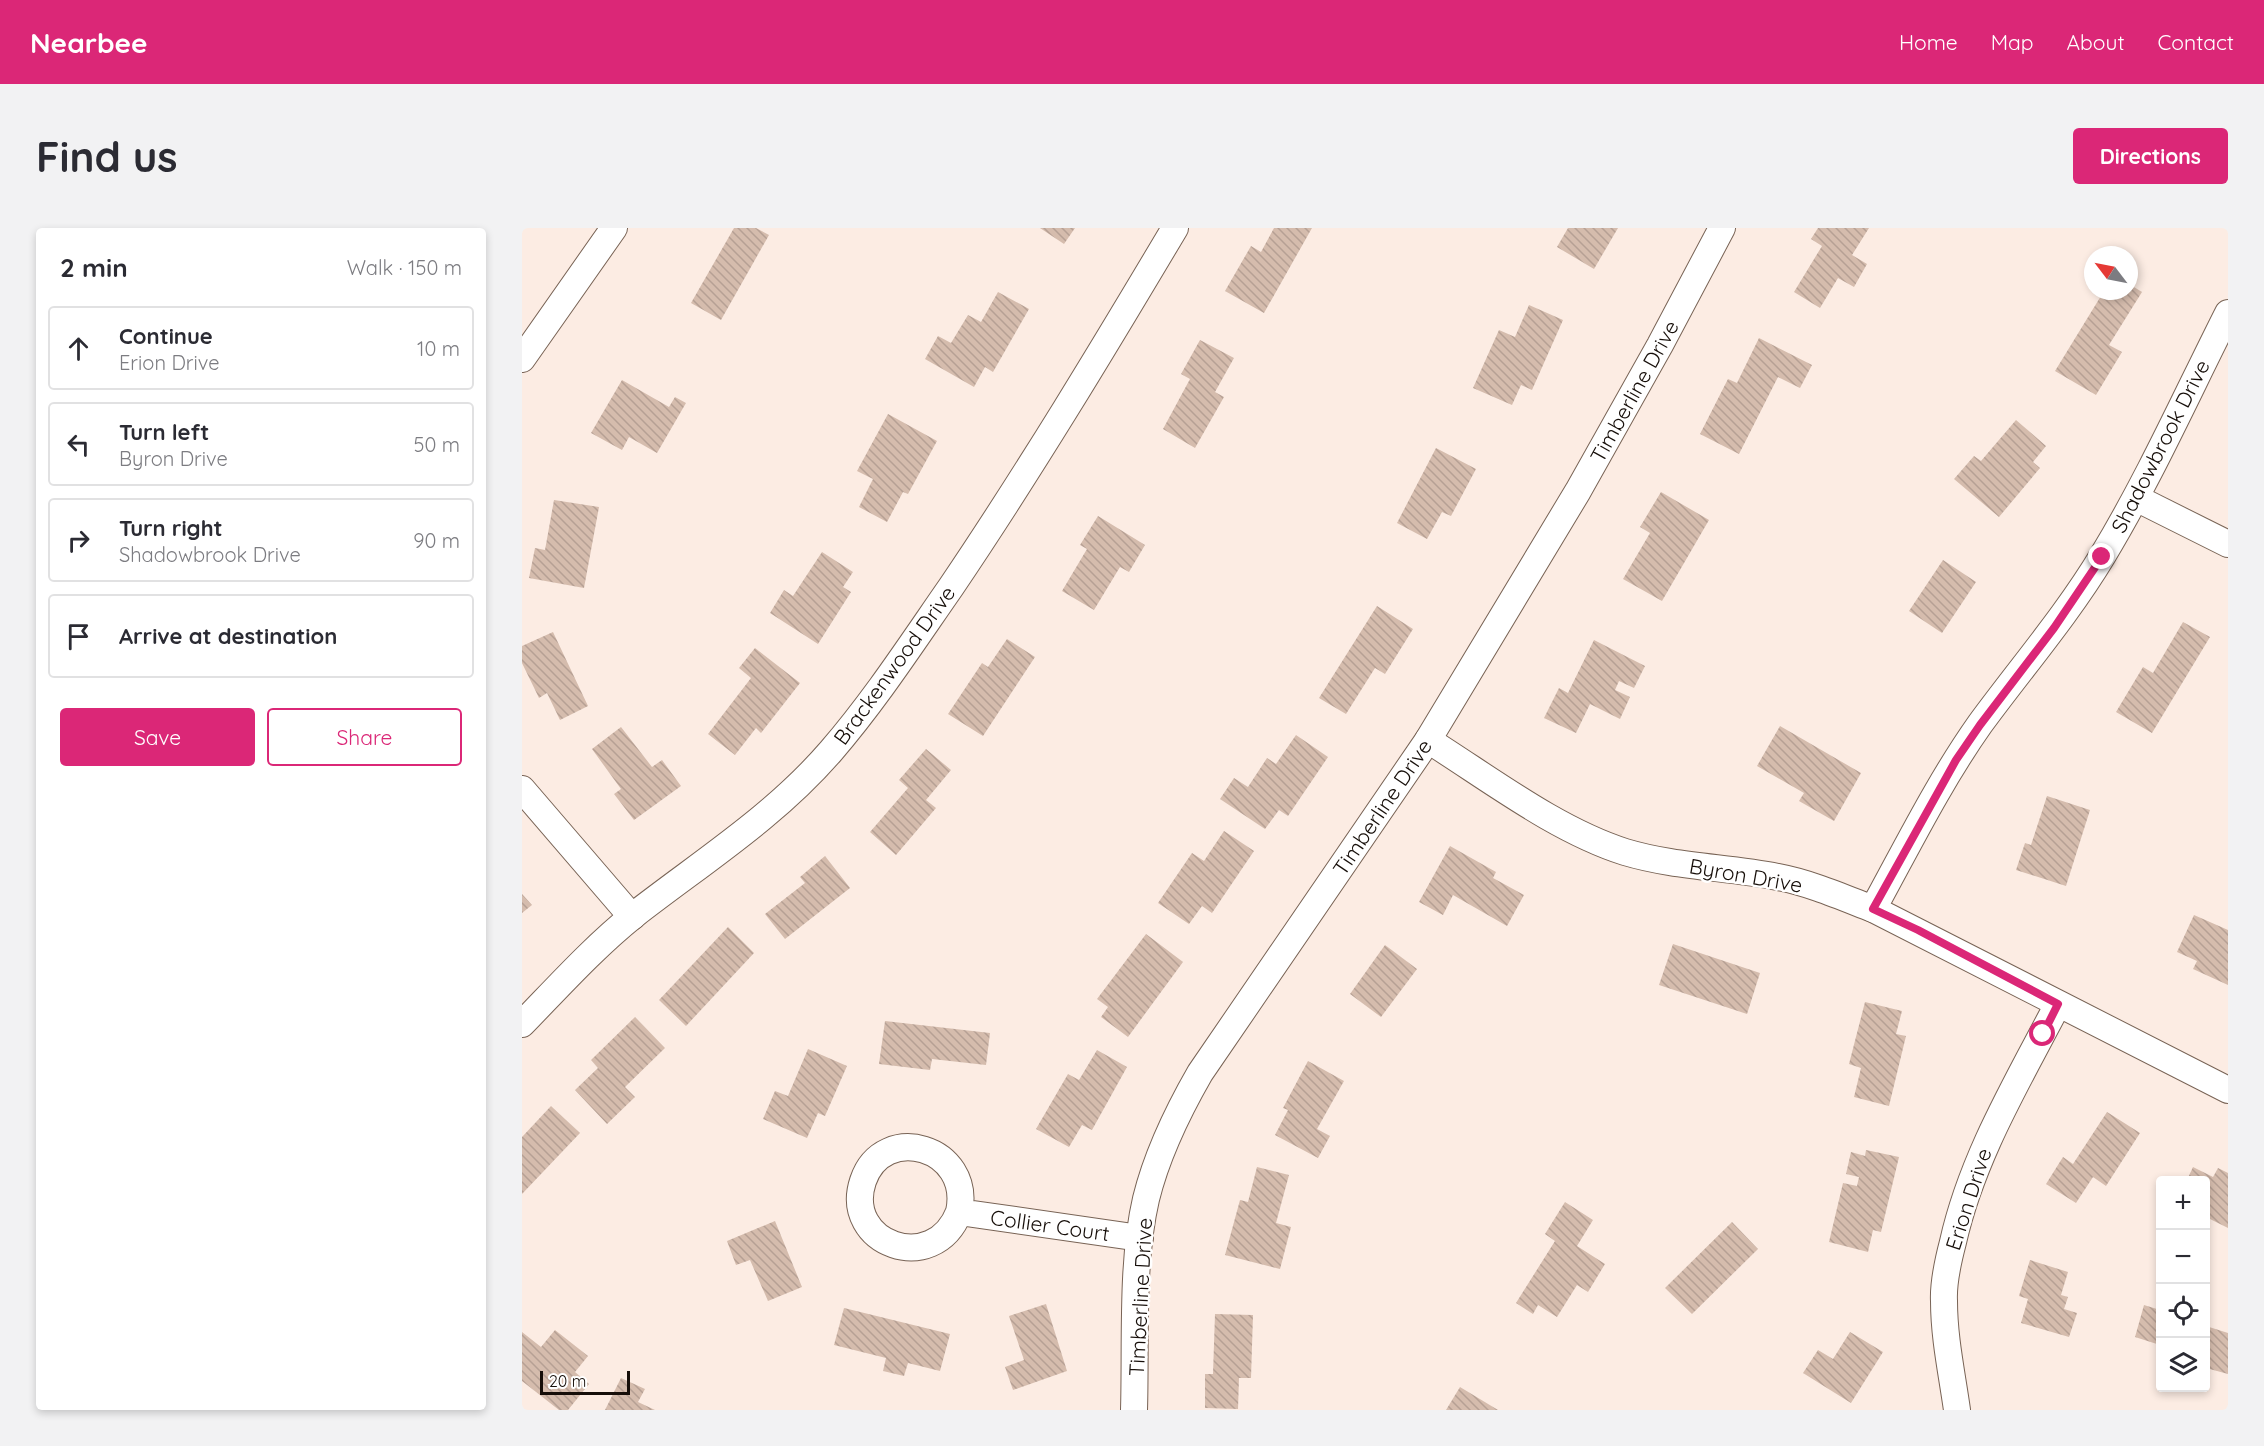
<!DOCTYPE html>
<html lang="en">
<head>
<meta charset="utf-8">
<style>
  :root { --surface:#fff; --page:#f2f2f3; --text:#2b2b33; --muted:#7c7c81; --line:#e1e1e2; --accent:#db2777 }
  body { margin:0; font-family:Quicksand,sans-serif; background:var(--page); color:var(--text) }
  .controls { position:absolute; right:18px; bottom:18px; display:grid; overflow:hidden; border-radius:6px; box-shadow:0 3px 9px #0003 }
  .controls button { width:54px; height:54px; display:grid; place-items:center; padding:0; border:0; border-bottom:2px solid var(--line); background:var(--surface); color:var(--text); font:30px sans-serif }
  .compass { position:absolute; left:1562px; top:18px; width:54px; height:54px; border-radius:50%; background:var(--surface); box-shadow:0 3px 9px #0003; rotate:302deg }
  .scale { position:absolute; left:18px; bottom:15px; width:90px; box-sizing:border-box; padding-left:6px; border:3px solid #160e09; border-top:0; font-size:16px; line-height:21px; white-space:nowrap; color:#160e09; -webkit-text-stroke:4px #fff; paint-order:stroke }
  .stop { position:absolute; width:18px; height:18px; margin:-14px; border:4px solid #db2777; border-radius:50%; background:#fff }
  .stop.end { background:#db2777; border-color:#fff; box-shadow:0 2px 6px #0008 }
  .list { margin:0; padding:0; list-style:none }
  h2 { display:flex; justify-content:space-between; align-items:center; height:78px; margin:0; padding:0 24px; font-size:26px }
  h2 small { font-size:20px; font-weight:400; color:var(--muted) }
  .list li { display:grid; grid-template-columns:39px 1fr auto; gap:18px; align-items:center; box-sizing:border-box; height:84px; margin:0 12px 12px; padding:0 12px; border:2px solid var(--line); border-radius:6px }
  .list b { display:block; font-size:22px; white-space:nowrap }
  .list p { margin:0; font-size:20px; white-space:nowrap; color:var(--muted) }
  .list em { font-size:20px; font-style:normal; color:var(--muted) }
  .actions { display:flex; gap:12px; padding:18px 24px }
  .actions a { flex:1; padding:14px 0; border:2px solid var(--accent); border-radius:6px; text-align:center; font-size:21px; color:var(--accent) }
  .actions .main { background:var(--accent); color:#fff }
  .icon { flex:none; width:33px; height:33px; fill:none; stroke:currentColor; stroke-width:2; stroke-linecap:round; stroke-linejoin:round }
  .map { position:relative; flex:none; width:1706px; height:1182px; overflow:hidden; border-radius:6px }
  header { display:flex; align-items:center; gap:36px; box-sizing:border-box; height:84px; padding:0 30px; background:var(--accent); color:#fff }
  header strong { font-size:28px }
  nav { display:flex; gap:33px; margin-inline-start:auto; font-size:21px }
  .intro { display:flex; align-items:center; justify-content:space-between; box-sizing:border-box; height:144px; padding:0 36px }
  h1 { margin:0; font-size:42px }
  .button { padding:15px 27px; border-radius:6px; background:var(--accent); color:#fff; font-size:21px; font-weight:700 }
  main { display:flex; gap:36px; padding:0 36px }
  aside { flex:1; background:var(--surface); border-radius:6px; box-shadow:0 3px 9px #0003 }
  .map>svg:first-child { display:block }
</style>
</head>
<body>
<header>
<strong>Nearbee</strong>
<nav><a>Home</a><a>Map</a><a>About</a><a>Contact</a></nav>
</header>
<div class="intro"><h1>Find us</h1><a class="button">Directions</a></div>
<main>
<aside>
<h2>2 min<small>Walk · 150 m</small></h2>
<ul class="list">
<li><svg class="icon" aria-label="ahead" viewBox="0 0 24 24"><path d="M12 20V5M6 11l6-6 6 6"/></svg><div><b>Continue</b><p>Erion Drive</p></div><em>10 m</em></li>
<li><svg class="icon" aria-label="left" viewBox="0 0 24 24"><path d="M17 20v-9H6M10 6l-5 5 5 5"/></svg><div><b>Turn left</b><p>Byron Drive</p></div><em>50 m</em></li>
<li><svg class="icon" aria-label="right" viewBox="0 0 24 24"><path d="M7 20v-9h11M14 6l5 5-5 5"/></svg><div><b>Turn right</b><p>Shadowbrook Drive</p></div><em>90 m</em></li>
<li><svg class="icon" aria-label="arrive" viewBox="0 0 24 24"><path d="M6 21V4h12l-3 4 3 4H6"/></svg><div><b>Arrive at destination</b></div></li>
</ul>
<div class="actions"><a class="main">Save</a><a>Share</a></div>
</aside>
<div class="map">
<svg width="1706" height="1182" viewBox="0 0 1706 1182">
  <defs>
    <pattern id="building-back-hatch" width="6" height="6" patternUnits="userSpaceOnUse" patternTransform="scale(1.5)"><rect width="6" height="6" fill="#d5bcad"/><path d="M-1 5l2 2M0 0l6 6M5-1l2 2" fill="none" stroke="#b6a094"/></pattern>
  </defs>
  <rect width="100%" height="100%" fill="#fcece3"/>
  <g fill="url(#building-back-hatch)">
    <polygon points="212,0 234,0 247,7 199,92 169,75"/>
    <polygon points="518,0 553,0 542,16"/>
    <polygon points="752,0 790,0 742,85 703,63 729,18 739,24"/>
    <polygon points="1046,0 1096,0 1072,41 1035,19"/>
    <polygon points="1296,0 1347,0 1330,27 1345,36 1332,59 1316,50 1298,80 1272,64 1300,18 1289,11"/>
    <polygon points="1607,56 1620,64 1587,117 1600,124 1574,167 1533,143 1582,63 1607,63"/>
    <polygon points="476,64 507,81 471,144 463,139 452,159 403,131 416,108 429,115 446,87 459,94"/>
    <polygon points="1007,77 1041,92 1010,162 999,157 990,177 951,160 977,102 993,109"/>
    <polygon points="1237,110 1290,137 1278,160 1256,149 1217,226 1178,206 1206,151 1215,155"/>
    <polygon points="678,112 712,130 693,164 702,169 673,220 641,201 668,151 659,146"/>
    <polygon points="100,152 147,179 153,169 164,175 135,225 107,209 100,222 69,205"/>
    <polygon points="366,186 415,213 386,266 381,264 365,294 337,279 351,251 335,243"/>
    <polygon points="1494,192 1524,218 1511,234 1518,240 1477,289 1432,251 1452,228 1459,233"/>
    <polygon points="914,220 954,241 929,288 920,284 905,311 875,295"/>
    <polygon points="1139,264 1187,292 1140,373 1101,351 1128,305 1118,299"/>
    <polygon points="32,272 77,279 62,360 7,350 13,320 23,322"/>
    <polygon points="576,288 623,317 607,344 598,339 572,382 540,363 565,321 558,317"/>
    <polygon points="300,324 331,344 321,359 329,364 296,416 248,385 262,362 271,368"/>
    <polygon points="1421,332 1454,354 1420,405 1387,383"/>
    <polygon points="855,378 891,401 863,446 853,440 824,486 797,470"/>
    <polygon points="1661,394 1688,409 1630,505 1594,484 1621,439 1631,445"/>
    <polygon points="31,404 66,478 38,492 25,465 17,470 0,435 0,418"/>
    <polygon points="485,411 513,429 461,508 426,486 460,435 466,439"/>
    <polygon points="1072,412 1123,438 1112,460 1097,453 1093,462 1108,469 1098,491 1068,476 1054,505 1022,490 1037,460 1046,465"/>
    <polygon points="233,420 278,455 239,505 234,500 213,527 186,506 229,450 217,440"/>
    <polygon points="1258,498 1339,545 1312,593 1277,573 1282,565 1235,538"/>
    <polygon points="99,499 130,539 140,532 159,558 112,592 92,566 99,561 70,521"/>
    <polygon points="774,507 806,529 766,588 757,582 743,601 698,571 712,550 726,559 745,530 754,536"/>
    <polygon points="404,521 429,542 404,572 414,580 374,627 348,604 386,560 377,552"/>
    <polygon points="1525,568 1568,582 1544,658 1494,642 1503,615 1509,617"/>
    <polygon points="702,603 732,623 690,685 680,678 667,696 636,675 670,625 682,633"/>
    <polygon points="928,618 974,644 971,650 1002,667 985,698 931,667 921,687 897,674"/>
    <polygon points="303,628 328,660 263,711 243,686 283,655 278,649"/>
    <polygon points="0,666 10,677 0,685"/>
    <polygon points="1672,687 1706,702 1706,757 1671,741 1675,733 1655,724"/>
    <polygon points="206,699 232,725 164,798 137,772"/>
    <polygon points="624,706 661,734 606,809 579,789 586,779 575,771"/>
    <polygon points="1151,716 1238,745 1225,786 1137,757"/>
    <polygon points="863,717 895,741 859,789 828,766"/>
    <polygon points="1343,774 1380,783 1374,806 1384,808 1367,878 1332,869 1339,840 1327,836"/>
    <polygon points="113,789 143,820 103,859 113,869 85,896 53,862 76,840 69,832"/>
    <polygon points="363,793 468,805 464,837 410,831 408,842 357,836"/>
    <polygon points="286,821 325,838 303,888 296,885 285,910 241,891 253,863 266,868"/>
    <polygon points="575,822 605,839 570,902 560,897 547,919 514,901 546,846 557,852"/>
    <polygon points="786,833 822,853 795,901 808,908 796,930 753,907 766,882 761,880"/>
    <polygon points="29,878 58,905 0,966 0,909"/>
    <polygon points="1585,884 1618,905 1584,958 1571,949 1554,975 1524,956 1541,929 1551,936"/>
    <polygon points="1344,922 1377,929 1359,1004 1351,1002 1346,1024 1307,1014 1321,955 1335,958 1337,949 1324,946 1329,924 1343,928"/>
    <polygon points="735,939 767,947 754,995 769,999 758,1041 703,1027 718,972 726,974"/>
    <polygon points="1671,939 1691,949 1696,940 1706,945 1706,1000 1684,989 1684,952 1665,952"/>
    <polygon points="1043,974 1071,992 1055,1018 1083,1036 1066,1064 1055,1057 1035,1089 1016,1077 1011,1086 994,1075 1033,1013 1023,1006"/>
    <polygon points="253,993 280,1059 246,1073 228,1032 214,1037 205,1013"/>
    <polygon points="1210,994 1236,1021 1170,1086 1143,1060"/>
    <polygon points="1508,1032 1546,1044 1539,1067 1546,1069 1542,1081 1555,1085 1547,1109 1499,1095 1506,1071 1497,1068"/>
    <polygon points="524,1076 545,1143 491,1162 483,1139 502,1132 487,1088"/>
    <polygon points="1622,1077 1638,1082 1638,1117 1613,1109"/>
    <polygon points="322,1080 428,1106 418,1143 386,1135 382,1148 361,1143 364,1130 312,1117"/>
    <polygon points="693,1086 731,1087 729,1150 717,1150 716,1181 683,1180 683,1146 691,1146"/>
    <polygon points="1684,1098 1706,1105 1706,1146 1684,1140"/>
    <polygon points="33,1102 66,1128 53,1144 67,1156 46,1182 37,1182 0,1153 0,1104 19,1119"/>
    <polygon points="1328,1104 1361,1124 1329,1175 1281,1145 1296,1122 1311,1131"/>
    <polygon points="99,1150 123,1161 116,1174 133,1182 83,1182"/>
    <polygon points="938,1159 976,1182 924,1182"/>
  </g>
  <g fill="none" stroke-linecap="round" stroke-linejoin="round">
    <g stroke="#786355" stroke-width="28">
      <g id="street">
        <polyline points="0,131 92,0"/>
        <polyline points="1614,270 1706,316"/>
        <path d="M906 512C968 551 1034 602 1103 624 1153 639 1205 639 1256 649 1288 655 1320 669 1351 681L1706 862"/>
        <polyline points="0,561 110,689"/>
        <path d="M1351 681C1385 619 1417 554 1458 496 1499 440 1545 387 1581 327 1628 249 1665 166 1706 85"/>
        <path d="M0 796C36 759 72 719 112 687 180 634 252 589 309 523 353 472 390 415 429 359 508 242 581 121 653 0"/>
        <path d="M437 984C412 1049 320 1016 341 953 361 893 451 919 437 984L618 1010"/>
        <path d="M612 1182C614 1116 609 1035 624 971 635 926 655 885 678 845L906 512 1056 263 1138 117 1200 0"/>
        <path d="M1435 1182C1430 1146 1422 1110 1422 1073 1421 1054 1426 1033 1431 1014 1450 929 1496 853 1536 776"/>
      </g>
    </g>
    <use href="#street" stroke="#fff" stroke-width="26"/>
  </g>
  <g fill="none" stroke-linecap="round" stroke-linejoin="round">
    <polyline stroke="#db2777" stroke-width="8" points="1521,806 1536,776 1396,702 1351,681 1434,532 1458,497 1532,400 1580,329"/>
  </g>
  <g text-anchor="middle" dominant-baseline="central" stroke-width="5" stroke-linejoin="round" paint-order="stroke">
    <g font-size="21" fill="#160e09" stroke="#fff">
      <text transform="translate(1112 163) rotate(-61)">Timberline Drive</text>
      <text transform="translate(1638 218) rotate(-63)">Shadowbrook Drive</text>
      <text transform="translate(372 437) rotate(-54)">Brackenwood Drive</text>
      <text transform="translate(860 579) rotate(-56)">Timberline Drive</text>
      <text transform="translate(1224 647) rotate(10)">Byron Drive</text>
      <text transform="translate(1446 971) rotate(-72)">Erion Drive</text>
      <text transform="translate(528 997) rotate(8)">Collier Court</text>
      <text transform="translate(618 1069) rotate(-87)">Timberline Drive</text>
    </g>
  </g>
</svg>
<div class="controls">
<button>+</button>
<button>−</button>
<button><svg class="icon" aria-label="locate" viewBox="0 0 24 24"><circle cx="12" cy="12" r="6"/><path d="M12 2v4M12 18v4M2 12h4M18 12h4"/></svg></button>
<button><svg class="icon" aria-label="layers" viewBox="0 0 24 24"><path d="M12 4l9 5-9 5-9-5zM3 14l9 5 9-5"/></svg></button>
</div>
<svg class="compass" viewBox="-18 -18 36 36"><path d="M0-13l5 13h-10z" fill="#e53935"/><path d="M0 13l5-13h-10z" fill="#7c7c81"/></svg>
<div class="scale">20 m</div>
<div class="stop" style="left:1521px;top:806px"></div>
<div class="stop end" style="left:1580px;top:329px"></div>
</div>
</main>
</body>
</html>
